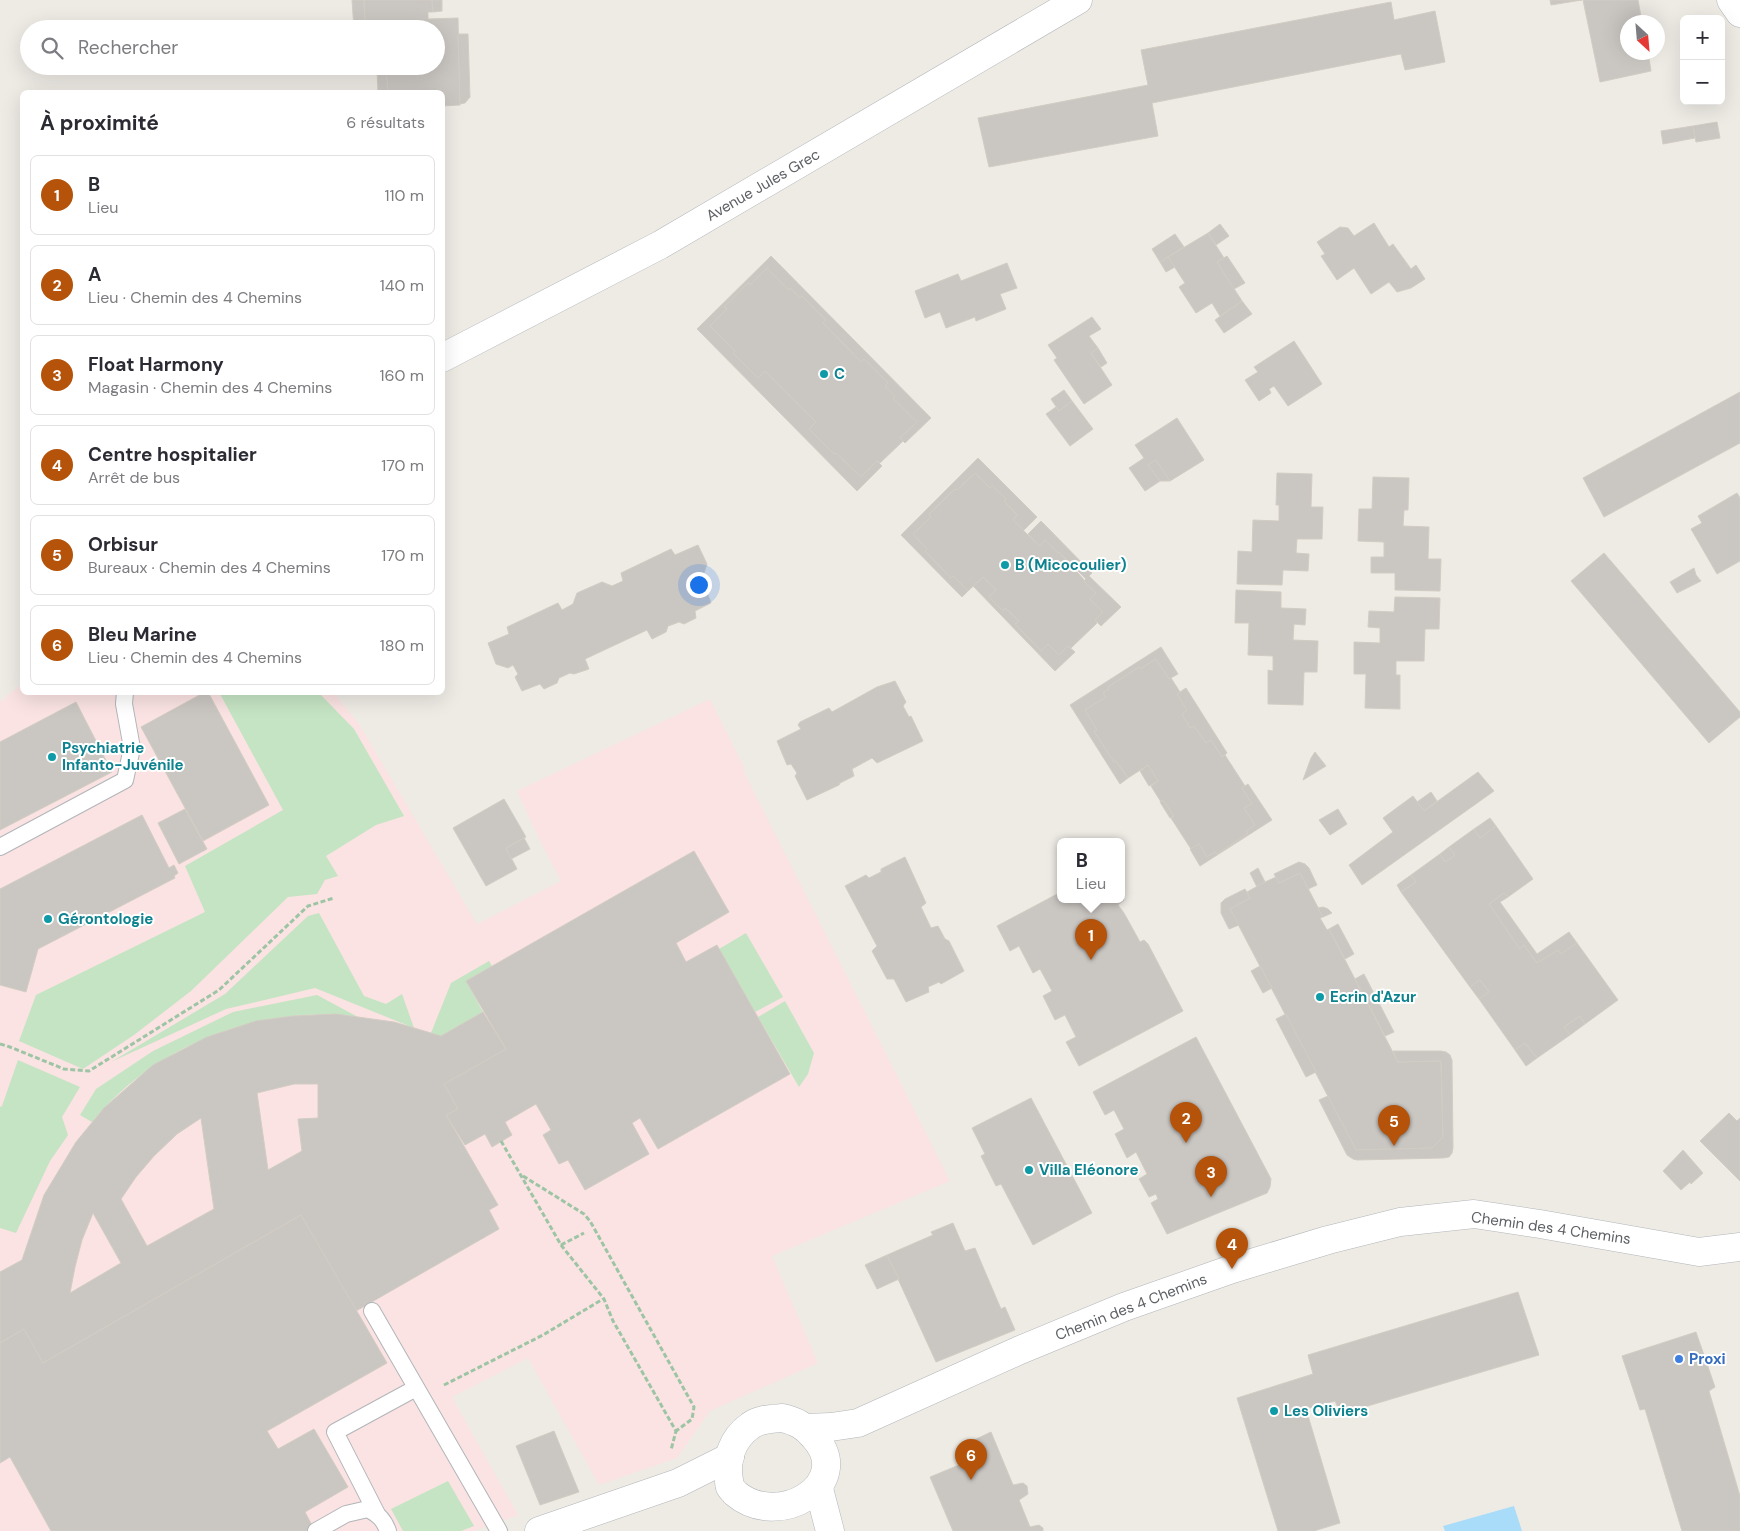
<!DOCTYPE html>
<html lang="fr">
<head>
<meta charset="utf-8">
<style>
  :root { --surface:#fff; --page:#f2f2f3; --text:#2b2b33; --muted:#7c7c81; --line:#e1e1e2; --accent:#b45309 }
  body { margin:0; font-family:"DM Sans",sans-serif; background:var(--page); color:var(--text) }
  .controls { position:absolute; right:15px; top:15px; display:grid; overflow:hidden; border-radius:8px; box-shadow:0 5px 20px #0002 }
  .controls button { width:45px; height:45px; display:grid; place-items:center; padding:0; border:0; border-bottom:1px solid var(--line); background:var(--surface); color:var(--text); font:25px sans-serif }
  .compass { position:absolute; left:1620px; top:15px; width:45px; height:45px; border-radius:50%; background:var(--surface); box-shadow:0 5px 20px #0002; rotate:154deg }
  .you { position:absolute; left:698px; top:584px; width:18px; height:18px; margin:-12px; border:4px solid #fff; border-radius:50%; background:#1a73e8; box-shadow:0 0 0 8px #1a73e833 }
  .badge { display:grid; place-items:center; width:32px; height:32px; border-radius:50%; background:var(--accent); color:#fff; font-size:16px; font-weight:700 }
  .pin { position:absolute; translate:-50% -41px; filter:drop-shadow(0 1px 2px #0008) }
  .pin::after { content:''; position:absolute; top:26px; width:18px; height:15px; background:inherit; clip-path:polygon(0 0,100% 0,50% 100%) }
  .popup { position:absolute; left:1057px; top:838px; width:68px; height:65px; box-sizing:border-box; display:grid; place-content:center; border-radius:8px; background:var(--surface); filter:drop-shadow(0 1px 4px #0005); font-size:16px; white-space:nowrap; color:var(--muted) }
  .popup b { font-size:19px; color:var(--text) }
  .popup::after { content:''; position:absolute; left:50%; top:100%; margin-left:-10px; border:10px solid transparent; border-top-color:var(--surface) }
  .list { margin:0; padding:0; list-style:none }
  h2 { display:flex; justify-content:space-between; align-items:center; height:65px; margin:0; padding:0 20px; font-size:21px }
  h2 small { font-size:16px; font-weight:400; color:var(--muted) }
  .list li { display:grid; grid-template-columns:32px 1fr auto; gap:15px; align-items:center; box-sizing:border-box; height:80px; margin:0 10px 10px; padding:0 10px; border:1px solid var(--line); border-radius:8px }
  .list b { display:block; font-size:19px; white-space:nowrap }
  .list p { margin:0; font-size:16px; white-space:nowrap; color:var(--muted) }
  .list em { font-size:16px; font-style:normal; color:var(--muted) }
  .icon { flex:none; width:28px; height:28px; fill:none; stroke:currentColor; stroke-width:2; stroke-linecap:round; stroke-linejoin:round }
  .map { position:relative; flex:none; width:1740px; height:1531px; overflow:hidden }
  .search { position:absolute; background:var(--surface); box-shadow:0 5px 20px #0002; left:20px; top:20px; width:425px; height:55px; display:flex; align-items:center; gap:12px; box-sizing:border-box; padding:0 18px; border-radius:28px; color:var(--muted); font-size:19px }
  .panel { position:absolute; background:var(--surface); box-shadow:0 5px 20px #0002; left:20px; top:90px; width:425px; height:605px; border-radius:8px }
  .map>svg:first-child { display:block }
</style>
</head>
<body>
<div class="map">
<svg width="1740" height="1531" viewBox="0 0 1740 1531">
  <rect width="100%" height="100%" fill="#eeebe5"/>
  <polygon fill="#fae3e2" points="22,684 22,692 334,693 359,724 477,924 561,881 540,841 517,791 710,699 743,765 745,774 950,1181 772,1256 818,1363 710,1411 677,1458 599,1485 528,1358 452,1397 518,1515 474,1531 0,1531 0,702"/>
  <g fill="#c5e4c3">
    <polygon points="223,692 319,693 354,729 404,816 376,825 326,856 338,876 325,880 317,894 288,897 191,991 134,1035 83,1069 19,1041 36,995 205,912 185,866 283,810 220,694"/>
    <polygon points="319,913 364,996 386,1004 402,994 414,1028 315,988 226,1009 111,1062 225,994 308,916"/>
    <polygon points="746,933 783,997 755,1012 719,949"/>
    <polygon points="489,961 492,966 466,981 483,1012 441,1036 431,1033 451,983"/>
    <path d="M317 995 358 1017C260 1004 155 1045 92 1122L80 1115 96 1089 153 1051 233 1012Z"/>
    <polygon points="785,1001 814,1053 808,1074 799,1087 758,1017"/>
    <polygon points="18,1060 80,1087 62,1117 68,1135 50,1161 16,1233 0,1228 0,1107 2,1106"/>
    <polygon points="448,1481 474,1526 461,1531 403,1531 391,1509"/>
  </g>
  <polygon fill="#a9dcf9" points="1514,1506 1522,1531 1445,1531 1443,1526"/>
  <g fill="#cac6c2" stroke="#d2cdc3" fill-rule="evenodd">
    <polygon points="352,0 364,0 365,21 373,21 374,29 354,29"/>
    <polygon points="364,0 432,0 433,12 428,12 428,19 458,18 460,105 442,106 442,92 388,92 386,70 375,71 375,66 436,66 436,29 374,29 373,21 365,21"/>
    <polygon points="432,0 442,0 442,11 433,12"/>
    <polygon points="1550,0 1582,0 1551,5"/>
    <polygon points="1583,0 1638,0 1642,22 1628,22 1628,52 1648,52 1651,71 1600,82"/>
    <polygon points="1391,2 1394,20 1435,11 1445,62 1405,70 1401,54 1152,103 1158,136 989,167 978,118 1148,85 1141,50"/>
    <polygon points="458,34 468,34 470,97 465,103 460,104"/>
    <polygon points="386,70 388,92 378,92 377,71"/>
    <polygon points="1717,122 1720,138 1696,142 1693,126"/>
    <polygon points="1693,126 1695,138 1663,144 1661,131"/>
    <polygon points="1374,223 1389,247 1393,244 1411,269 1416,265 1425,279 1411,288 1397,292 1389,282 1371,294 1354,268 1337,280 1321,256 1325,254 1317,242 1340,227 1348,228 1354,236"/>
    <polygon points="1220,224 1229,236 1216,245 1208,233"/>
    <polygon points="1208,233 1224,258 1217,262 1242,301 1220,316 1212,303 1196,313 1179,287 1185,283 1168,257"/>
    <polygon points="1175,234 1184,247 1160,262 1152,249"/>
    <polygon points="771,256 931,418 905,443 900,438 917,422 893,398 895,396 885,386 888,383 864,359 861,362 823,323 826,320 802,296 800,298 790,288 789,290 767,268 750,285 748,283 724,307 727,309 710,326 735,351 733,353 758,378 765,371 816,422 809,429 834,454 836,453 861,477 877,461 882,466 857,491 697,329"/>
    <polygon points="1227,256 1245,283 1234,289 1217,262"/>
    <polygon points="1168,257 1175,267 1166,272 1160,262"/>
    <polygon points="1007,263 1017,288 1000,294 1006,309 976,321 975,317 946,328 940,312 925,318 915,291 958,274 961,281"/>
    <polygon points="767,268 789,290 790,288 800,298 802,296 826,320 823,323 861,362 864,359 888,383 885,386 895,396 893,398 917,422 900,438 903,441 880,463 877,461 861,477 836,453 834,454 809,429 816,422 765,371 758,378 733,353 735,351 710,326 727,309 724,307 748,283 750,285"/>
    <polygon points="1242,301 1252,314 1224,333 1215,320"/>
    <polygon points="1092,317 1101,329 1089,336 1098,348 1091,353 1112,385 1084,404 1054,360 1057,358 1048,345"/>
    <polygon points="1294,341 1322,384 1288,406 1274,386 1269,389 1271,393 1259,401 1245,380 1258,372 1254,367"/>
    <polygon points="1098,348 1107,363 1101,367 1091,353"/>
    <polygon points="1064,390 1072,401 1059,411 1051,399"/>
    <polygon points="1740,392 1740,443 1604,517 1583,478"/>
    <polygon points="1072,401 1093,429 1070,446 1046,414 1056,407 1059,411"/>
    <polygon points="1177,418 1204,460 1170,481 1156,460 1148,465 1160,481 1145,491 1129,468 1144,458 1135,445"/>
    <polygon points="978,458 1037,517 1023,531 1013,520 1017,515 1004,501 1006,499 992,485 990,488 975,473 957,490 955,489 929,514 931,517 913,534 927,549 925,551 951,578 953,576 968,591 962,597 901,535"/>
    <polygon points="1156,460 1170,481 1160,481 1148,465"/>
    <polygon points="975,473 990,488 992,485 1006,499 1004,501 1017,515 1013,520 1039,546 1045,540 1058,553 1059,552 1096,593 1090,599 1103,612 1095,620 1097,623 1071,648 1068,646 1059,655 1048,644 1041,651 1015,624 1019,621 1005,608 1003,611 989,597 996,590 983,577 968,591 953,576 951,578 925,551 927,549 913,534 931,517 929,514 955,489 957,490"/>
    <polygon points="1277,473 1312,474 1311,507 1323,507 1322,539 1297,539 1296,553 1309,554 1308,571 1283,570 1282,585 1237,584 1238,551 1252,552 1253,520 1279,521 1279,505 1276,505"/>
    <polygon points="1373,477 1409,478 1408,510 1404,510 1403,526 1429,527 1428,559 1441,559 1440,591 1395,590 1395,573 1371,573 1371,557 1384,557 1384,542 1358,541 1359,509 1372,509"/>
    <polygon points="1737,493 1740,498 1740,561 1717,574 1691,529 1702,523 1698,516"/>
    <polygon points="1041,521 1092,573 1089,576 1121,607 1101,626 1095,620 1103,612 1090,599 1096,593 1084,581 1086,579 1059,552 1058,553 1045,540 1039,546 1028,534"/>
    <polygon points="698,545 707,564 704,573 697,578 702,587 705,587 711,603 695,611 696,618 684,624 679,622 671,625 668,626 666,632 652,639 647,630 585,659 589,669 574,674 570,673 559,678 557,683 544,689 540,684 522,691 515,677 518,674 513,665 508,668 496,664 488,643 509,634 507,627 558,603 562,610 573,604 577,593 602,582 612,586 623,581 621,573 671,549 675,555"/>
    <polygon points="1604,553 1740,712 1740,717 1709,743 1571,581"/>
    <polygon points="1694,568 1696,575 1701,581 1677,593 1670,582"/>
    <polygon points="983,577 996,590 989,597 1003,611 1005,608 1019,621 1015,624 1041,651 1048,644 1059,655 1068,646 1075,652 1055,671 973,586"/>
    <polygon points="1236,590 1281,592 1281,608 1306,609 1305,625 1294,624 1293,640 1318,641 1317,672 1304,672 1303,705 1268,704 1268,670 1273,671 1273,656 1248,655 1249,623 1235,623"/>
    <polygon points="1395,597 1440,598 1439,629 1425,629 1424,661 1396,661 1396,675 1400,675 1400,709 1365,708 1366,674 1354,674 1354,642 1380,643 1380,628 1368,627 1369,611 1394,612"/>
    <polygon points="1161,647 1178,674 1169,679 1156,659 1140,669 1139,667 1108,687 1109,689 1103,693 1106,697 1085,710 1097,730 1094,731 1114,762 1116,761 1128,778 1120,784 1070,705"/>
    <polygon points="1156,659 1169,679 1171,678 1180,692 1177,694 1187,710 1182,714 1190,728 1194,726 1206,743 1211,740 1222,757 1225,755 1245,786 1242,788 1252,804 1244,808 1255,825 1246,831 1248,833 1217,854 1215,852 1207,857 1199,844 1191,849 1171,818 1174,816 1163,800 1161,802 1151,786 1158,781 1148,765 1128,778 1116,761 1114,762 1094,731 1097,730 1085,710 1106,697 1103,693 1109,689 1108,687 1139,667 1140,669"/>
    <polygon points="895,681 906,702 903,706 909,717 911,716 923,741 877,763 872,758 852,769 854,776 840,783 839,785 807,800 795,776 797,773 791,764 787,765 777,741 801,729 798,725 800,722 829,708 832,712 877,687"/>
    <polygon points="1186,688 1227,753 1222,757 1211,740 1206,743 1194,726 1190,728 1182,714 1187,710 1177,694"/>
    <polygon points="205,692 208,692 269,805 203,841 141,727"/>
    <polygon points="76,702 112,772 0,830 0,742"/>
    <polygon points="1315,752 1326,766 1303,780 1311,758"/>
    <polygon points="1148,765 1158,781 1149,786 1140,771"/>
    <polygon points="1478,772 1494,791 1362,885 1349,865 1393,832 1383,818 1413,796 1424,811"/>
    <polygon points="1248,784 1272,820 1200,866 1190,849 1199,844 1207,857 1215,852 1217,854 1248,833 1246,831 1255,825 1244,808 1252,804 1242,788"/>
    <polygon points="1431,792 1437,801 1424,811 1417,802"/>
    <polygon points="504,799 526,837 506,848 517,869 486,886 453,828"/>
    <polygon points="1163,800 1174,816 1170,818 1160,802"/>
    <polygon points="185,809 207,849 179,864 158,823"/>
    <polygon points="1338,809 1347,824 1330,835 1319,820"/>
    <polygon points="142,815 169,868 174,865 178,873 174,876 175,878 38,949 26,992 0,985 0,889"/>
    <polygon points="1490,818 1496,826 1480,838 1474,829"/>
    <polygon points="1496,826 1533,879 1508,897 1504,893 1489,904 1520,949 1524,945 1537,963 1558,950 1561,954 1577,943 1618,1000 1585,1024 1580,1016 1564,1027 1570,1035 1537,1058 1525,1043 1515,1050 1479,999 1489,992 1480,980 1470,987 1401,892 1416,882 1411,875 1440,854 1445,862 1455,855 1449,847 1474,829 1480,838"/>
    <polygon points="524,838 530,849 511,859 506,848"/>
    <polygon points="1449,847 1455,855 1445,862 1440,854"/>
    <polygon points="694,851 729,912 676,943 686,962 717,945 790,1074 658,1149 640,1118 632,1123 649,1154 585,1190 568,1160 559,1164 543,1135 551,1130 536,1104 505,1122 512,1135 492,1147 485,1134 465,1145 446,1115 458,1109 444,1084 506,1049 466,981"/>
    <polygon points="905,857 926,903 921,907 931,928 938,926 945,939 949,941 964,971 941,984 939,982 928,987 929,992 906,1002 894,979 887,979 872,951 877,946 845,886 866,875 869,878 881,872 881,869"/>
    <polygon points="1299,862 1305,864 1309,868 1317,885 1308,889 1300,873 1279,883 1274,874"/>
    <polygon points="1258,868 1265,882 1257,887 1250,873"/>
    <polygon points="1300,873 1323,917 1320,918 1327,930 1329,929 1398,1062 1441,1061 1443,1137 1432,1148 1356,1150 1230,909 1250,898 1247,892 1265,882 1276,877 1279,883"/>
    <polygon points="1411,875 1416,882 1401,892 1397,885"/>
    <polygon points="1245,889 1250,898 1230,909 1239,925 1229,929 1221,913 1221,903 1225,899"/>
    <polygon points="1061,892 1061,899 1121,899 1121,895 1124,900 1118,905 1124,913 1140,942 1144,940 1148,944 1183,1011 1079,1066 1066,1042 1076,1037 1065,1015 1055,1020 1043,996 1052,991 1040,969 1033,973 1019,946 1010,951 997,926"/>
    <polygon points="1504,893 1508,897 1500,902 1537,954 1569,932 1577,943 1561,954 1558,950 1537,963 1524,945 1520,949 1489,904"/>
    <polygon points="1323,907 1328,909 1332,913 1323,917 1318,908"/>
    <polygon points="1338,924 1354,954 1345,959 1329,929"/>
    <polygon points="1260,966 1272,988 1263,993 1251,971"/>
    <polygon points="1364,974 1394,1032 1385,1036 1355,979"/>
    <polygon points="1480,980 1489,992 1479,999 1470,987"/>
    <path d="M483 1012 506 1049 444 1084 458 1109 446 1115 498 1205 489 1210 499 1229 356 1311 301 1215 43 1363 24 1329 0 1343V1272L22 1260 44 1195 76 1142 104 1108 153 1065 207 1037 256 1021 293 1016 336 1014 394 1022 441 1036ZM294 1084H318V1118L298 1119 302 1151 268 1170 257 1093ZM201 1118 214 1209 147 1246 121 1199 136 1177 154 1156 177 1134ZM93 1213 121 1263 70 1293 75 1267 82 1240Z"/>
    <polygon points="1286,1014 1316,1072 1306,1077 1276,1019"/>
    <polygon points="1580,1016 1585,1024 1570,1035 1564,1027"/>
    <polygon points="1196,1037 1271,1179 1270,1187 1267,1193 1167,1234 1151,1203 1158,1199 1156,1194 1149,1197 1139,1179 1147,1174 1136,1152 1127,1158 1115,1134 1124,1129 1114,1110 1105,1115 1093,1092"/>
    <polygon points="1525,1043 1537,1058 1526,1066 1515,1050"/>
    <polygon points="1393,1051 1441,1051 1446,1052 1450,1055 1452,1060 1453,1148 1452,1153 1449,1157 1443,1158 1357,1160 1353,1159 1347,1155 1319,1100 1328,1096 1356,1150 1432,1148 1443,1137 1441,1061 1398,1062"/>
    <polygon points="1031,1098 1092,1213 1033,1245 1001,1184 996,1186 981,1156 985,1154 972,1128"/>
    <polygon points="1729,1113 1737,1121 1740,1118 1740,1181 1700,1141"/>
    <polygon points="1683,1150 1703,1173 1691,1184 1690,1182 1681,1190 1663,1171"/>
    <polygon points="301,1215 387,1363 267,1431 278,1449 314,1429 348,1487 305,1512 315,1531 51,1531 10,1457 0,1463 0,1343 24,1329 43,1363"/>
    <polygon points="953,1223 965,1251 975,1248 1001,1309 1005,1307 1015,1330 936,1362 887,1255 933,1235 931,1232"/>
    <polygon points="887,1255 899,1279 877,1289 865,1265"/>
    <polygon points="1518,1292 1539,1355 1341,1414 1335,1401 1306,1409 1340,1523 1314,1531 1278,1531 1237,1398 1313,1374 1308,1355"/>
    <polygon points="1696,1332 1715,1387 1709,1391 1740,1496 1740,1531 1682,1531 1645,1409 1640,1410 1622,1356"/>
    <polygon points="554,1431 579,1492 540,1505 516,1446"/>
    <polygon points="991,1432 1013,1485 1023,1483 1027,1486 1028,1494 1019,1500 1030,1527 1039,1525 1043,1528 1043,1531 953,1531 930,1477 981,1456 974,1440"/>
  </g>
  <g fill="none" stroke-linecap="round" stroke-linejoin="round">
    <g stroke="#b2b5b9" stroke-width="18">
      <g id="lane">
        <polyline points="0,847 125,780 132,748 124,704 125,692"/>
        <polyline points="372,1311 499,1531"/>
        <polyline points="377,1514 335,1432 416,1388"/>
        <path d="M316 1531 346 1514 368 1509C379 1515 384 1520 388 1531"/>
      </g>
    </g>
    <g stroke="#b2b5b9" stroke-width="29">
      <g id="street">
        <polyline points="442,358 660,245 1078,0"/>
        <path d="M782 1418C796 1421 805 1426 814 1437 856 1483 779 1531 735 1493 734 1491 731 1489 730 1487 729 1485 729 1482 729 1480 725 1459 733 1438 750 1426 759 1419 771 1419 782 1418Z"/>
        <polyline points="806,1428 831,1427 858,1423 1020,1350 1124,1307 1232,1269 1328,1240 1400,1222 1474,1214 1540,1224 1699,1252 1740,1247"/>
        <polyline points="819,1489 830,1531"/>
        <polyline points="539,1531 678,1483 730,1457"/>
      </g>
    </g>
    <g stroke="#b1b4b9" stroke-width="29">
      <polyline id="secondary" points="1731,0 1740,13"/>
    </g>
    <g stroke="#9dc5a5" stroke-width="3" stroke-dasharray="5 2.5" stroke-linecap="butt">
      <polyline points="0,1044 10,1047 64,1069 89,1071 219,990 308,906 334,898"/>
      <polyline points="501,1141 561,1245 604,1299 613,1321 676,1431 671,1450"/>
      <polyline points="523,1176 584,1214 590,1221 694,1407 692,1419 676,1431"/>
      <polyline points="561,1245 584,1233"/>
      <polyline points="444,1385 543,1335 603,1299"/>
    </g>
    <use href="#lane" stroke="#fff" stroke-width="16"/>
    <use href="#street" stroke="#fff" stroke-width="28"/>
    <use href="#secondary" stroke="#fff" stroke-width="28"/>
  </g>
  <g fill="#0f9aa8" stroke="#fff" stroke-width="2">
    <circle cx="824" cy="374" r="5"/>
    <circle cx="1005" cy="565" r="5"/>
    <circle cx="52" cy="757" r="5"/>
    <circle cx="48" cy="919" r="5"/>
    <circle cx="1320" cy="997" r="5"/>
    <circle cx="1029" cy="1170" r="5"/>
    <circle cx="1274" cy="1411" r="5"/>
  </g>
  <circle fill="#3f7fe0" stroke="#fff" stroke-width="2" cx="1679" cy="1359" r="5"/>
  <g text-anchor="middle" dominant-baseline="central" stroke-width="4" stroke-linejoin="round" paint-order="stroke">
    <g font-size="15" fill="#5d6064" stroke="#fff">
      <text transform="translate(763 185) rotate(-30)">Avenue Jules Grec</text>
      <text transform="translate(1551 1228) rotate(8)">Chemin des 4 Chemins</text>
      <text transform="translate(1131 1307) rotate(-21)">Chemin des 4 Chemins</text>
    </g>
    <g font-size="15" font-weight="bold" fill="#0d838f" stroke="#fff" text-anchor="start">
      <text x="834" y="374">C</text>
      <text x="1015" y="565">B (Micocoulier)</text>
      <text x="62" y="748">Psychiatrie<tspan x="62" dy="17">Infanto-Juvénile</tspan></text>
      <text x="58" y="919">Gérontologie</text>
      <text x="1330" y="997">Ecrin d'Azur</text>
      <text x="1039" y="1170">Villa Eléonore</text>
      <text x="1284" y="1411">Les Oliviers</text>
    </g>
    <g font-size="15" font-weight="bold" fill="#366cbe" stroke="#fff" text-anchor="start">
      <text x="1689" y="1359">Proxi</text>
    </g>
  </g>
</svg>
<div class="controls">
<button>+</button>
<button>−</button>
</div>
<svg class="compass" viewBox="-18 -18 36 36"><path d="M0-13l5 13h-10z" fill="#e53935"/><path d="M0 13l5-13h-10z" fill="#7c7c81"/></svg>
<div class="you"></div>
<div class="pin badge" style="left:1091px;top:960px">1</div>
<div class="popup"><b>B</b>Lieu</div>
<div class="pin badge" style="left:1186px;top:1143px">2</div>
<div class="pin badge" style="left:1211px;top:1197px">3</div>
<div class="pin badge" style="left:1232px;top:1269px">4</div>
<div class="pin badge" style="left:1394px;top:1146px">5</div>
<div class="pin badge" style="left:971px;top:1480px">6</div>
<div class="search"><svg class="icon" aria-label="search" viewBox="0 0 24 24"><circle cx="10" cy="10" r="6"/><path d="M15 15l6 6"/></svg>Rechercher</div>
<section class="panel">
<h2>À proximité<small>6 résultats</small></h2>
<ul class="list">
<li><span class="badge">1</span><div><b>B</b><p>Lieu</p></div><em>110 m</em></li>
<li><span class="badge">2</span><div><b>A</b><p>Lieu · Chemin des 4 Chemins</p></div><em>140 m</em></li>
<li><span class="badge">3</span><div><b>Float Harmony</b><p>Magasin · Chemin des 4 Chemins</p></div><em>160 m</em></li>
<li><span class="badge">4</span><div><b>Centre hospitalier</b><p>Arrêt de bus</p></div><em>170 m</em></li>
<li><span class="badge">5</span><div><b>Orbisur</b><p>Bureaux · Chemin des 4 Chemins</p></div><em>170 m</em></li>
<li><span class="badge">6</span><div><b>Bleu Marine</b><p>Lieu · Chemin des 4 Chemins</p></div><em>180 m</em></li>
</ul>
</section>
</div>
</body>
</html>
